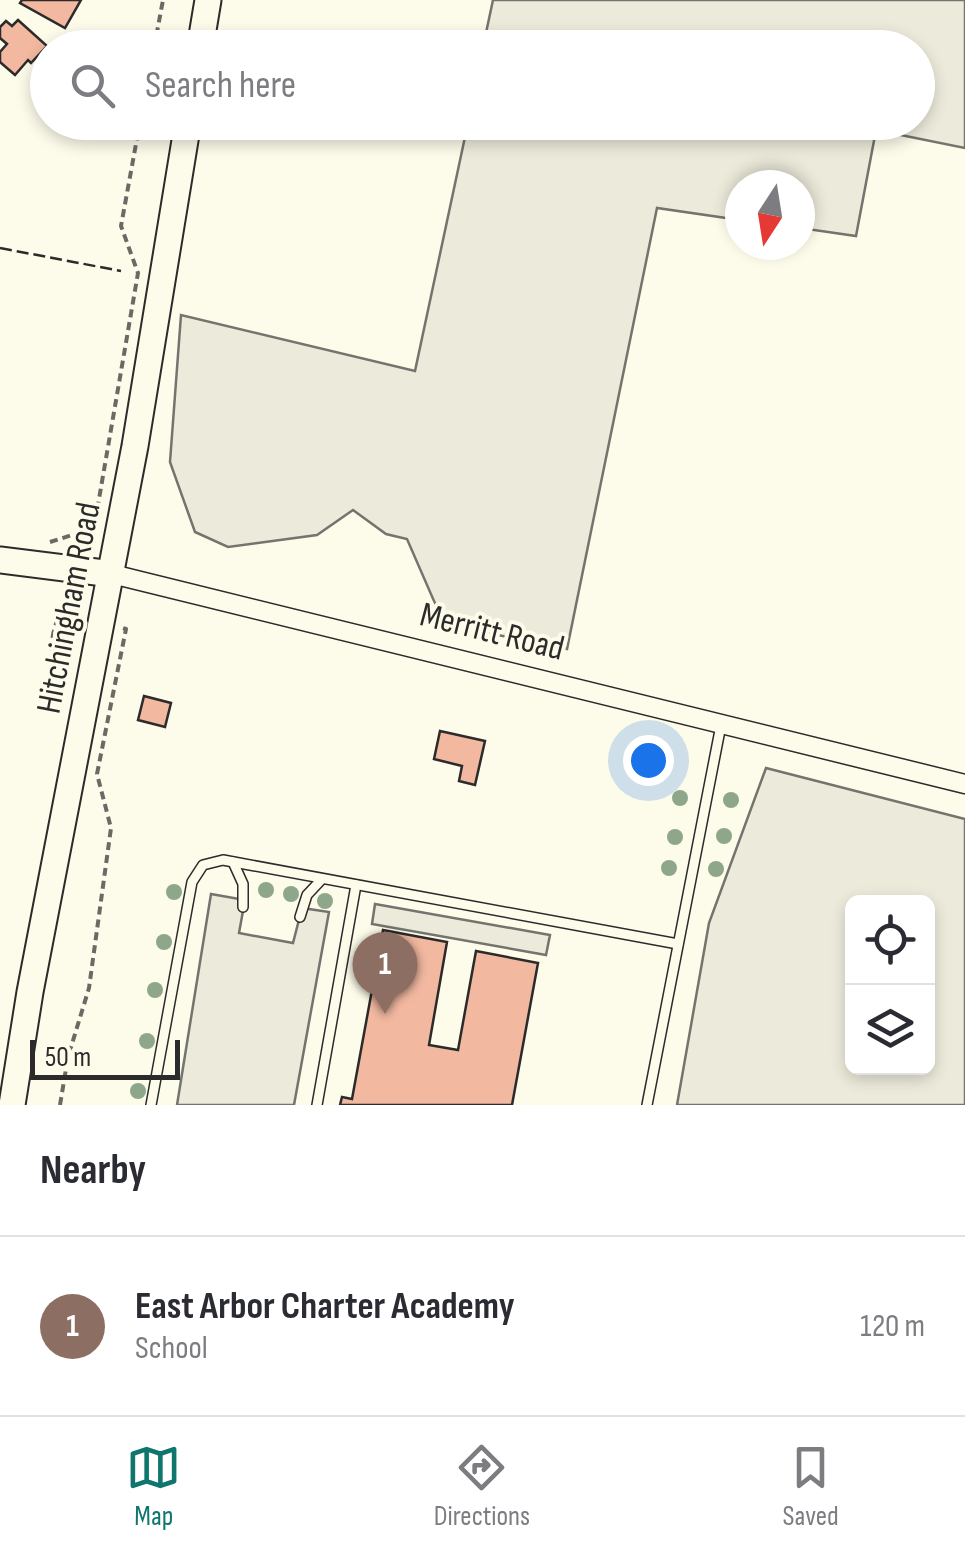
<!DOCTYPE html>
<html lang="en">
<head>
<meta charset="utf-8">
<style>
  :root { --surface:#fff; --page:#f7f7f7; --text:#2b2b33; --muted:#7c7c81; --line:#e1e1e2; --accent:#0f766e }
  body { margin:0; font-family:"Sofia Sans Condensed",sans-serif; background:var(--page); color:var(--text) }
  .controls { position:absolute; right:30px; bottom:30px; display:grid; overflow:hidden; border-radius:15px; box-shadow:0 5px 15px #0003 }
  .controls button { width:90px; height:90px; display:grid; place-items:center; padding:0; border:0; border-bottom:2px solid var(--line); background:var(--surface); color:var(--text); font:50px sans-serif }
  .compass { position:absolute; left:725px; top:170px; width:90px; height:90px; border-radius:50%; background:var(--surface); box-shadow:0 5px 15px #0003; rotate:192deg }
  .scale { position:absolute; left:30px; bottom:25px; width:150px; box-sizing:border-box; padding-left:10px; border:5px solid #2b2b2b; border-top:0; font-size:28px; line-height:35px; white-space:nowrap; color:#2b2b2b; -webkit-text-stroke:8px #fdfbea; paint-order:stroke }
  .you { position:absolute; left:648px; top:760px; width:35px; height:35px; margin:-25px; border:8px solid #fff; border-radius:50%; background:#1a73e8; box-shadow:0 0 0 15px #1a73e833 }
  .badge { display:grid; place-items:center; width:65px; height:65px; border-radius:50%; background:var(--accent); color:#fff; font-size:32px; font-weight:700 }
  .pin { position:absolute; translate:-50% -82px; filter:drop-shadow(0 2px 5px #0008) }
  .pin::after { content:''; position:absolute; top:52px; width:35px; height:30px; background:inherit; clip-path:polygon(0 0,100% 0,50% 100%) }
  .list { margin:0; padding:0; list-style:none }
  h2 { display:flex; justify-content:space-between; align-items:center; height:130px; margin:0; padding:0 40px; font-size:42px }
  h2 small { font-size:32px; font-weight:400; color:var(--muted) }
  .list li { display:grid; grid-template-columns:65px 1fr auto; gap:30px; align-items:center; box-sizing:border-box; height:180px; padding:0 40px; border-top:2px solid var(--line) }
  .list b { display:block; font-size:38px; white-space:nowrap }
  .list p { margin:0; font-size:32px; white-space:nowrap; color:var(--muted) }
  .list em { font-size:32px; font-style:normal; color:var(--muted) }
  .icon { flex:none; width:55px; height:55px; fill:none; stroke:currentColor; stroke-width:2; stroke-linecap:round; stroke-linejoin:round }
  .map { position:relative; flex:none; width:965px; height:1105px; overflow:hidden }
  .search { position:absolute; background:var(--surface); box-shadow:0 5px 15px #0003; left:30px; right:30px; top:30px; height:110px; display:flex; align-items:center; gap:25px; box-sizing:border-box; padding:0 35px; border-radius:55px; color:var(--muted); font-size:38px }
  .sheet { height:310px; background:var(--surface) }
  nav { display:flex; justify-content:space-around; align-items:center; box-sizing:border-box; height:140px; border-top:2px solid var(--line); background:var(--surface); font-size:28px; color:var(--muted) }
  nav a { display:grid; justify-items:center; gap:5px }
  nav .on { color:var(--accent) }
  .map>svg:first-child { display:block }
</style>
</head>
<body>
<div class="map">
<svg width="965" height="1105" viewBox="0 0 965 1105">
  <rect width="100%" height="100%" fill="#fdfbea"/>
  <g fill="#ecebdb" stroke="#74746e" stroke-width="2.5" fill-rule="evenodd">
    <polygon points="493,0 965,0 965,148 876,130 856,236 800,228 800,185 740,185 740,220 657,208 567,649 444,624 407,539 386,534 353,510 317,535 228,547 195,532 170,462 181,315 415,371 468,123 918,122 918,48 483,47"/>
    <path d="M766 768 965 819V1105H677L709 923ZM852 902H928V1068H852Z"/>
  </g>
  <g fill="#eceadb" stroke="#74746e" stroke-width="2.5">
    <polygon points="211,894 245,900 239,933 293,943 302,908 329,912 294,1105 177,1105"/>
    <polygon points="375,904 550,935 546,955 372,924"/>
  </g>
  <g fill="#f2b8a0" stroke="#2b2b2b" stroke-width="2.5">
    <polygon points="22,0 81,0 65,28 20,3"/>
    <polygon points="18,20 47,46 31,63 28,60 15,75 0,62 0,52 7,44 0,38 0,27 6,21 12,26"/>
    <polygon points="144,696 171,703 165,727 138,720"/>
    <polygon points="440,731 485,741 475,785 459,781 462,766 434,759"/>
    <polygon points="383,930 447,942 429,1045 458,1050 476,951 538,963 512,1105 340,1105 342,1097 352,1099"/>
  </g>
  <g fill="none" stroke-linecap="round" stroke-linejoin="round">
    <g stroke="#2b2b2b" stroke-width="12">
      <g id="lane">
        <polyline points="233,862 243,884 243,907"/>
        <polyline points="300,917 307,895 322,879"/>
        <polyline points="151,1105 192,882 203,865 223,860 678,944"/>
        <polyline points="317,1105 356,885"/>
        <polyline points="647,1105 721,725"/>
      </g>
    </g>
    <g stroke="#2b2b2b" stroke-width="21">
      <polyline id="street" points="112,574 965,784"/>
    </g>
    <g stroke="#2b2b2b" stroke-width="29">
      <g id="secondary">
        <polyline points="200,48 208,0"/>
        <polyline points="0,560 112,574"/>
        <polyline points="12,1105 30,992 135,446 188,122"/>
      </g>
    </g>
    <g stroke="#6a6964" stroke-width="4" stroke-dasharray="8 5" stroke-linecap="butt">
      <polyline points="154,48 163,0"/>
      <polyline points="76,534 81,548"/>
      <polyline points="50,542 94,528 138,273 121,226 140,122"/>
      <polyline points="57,618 79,621"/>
      <path d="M61 702C55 673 46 649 57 621 60 611 67 601 70 591"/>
      <polyline points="60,1105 68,1057 89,988 111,828 97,774 126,629 123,628"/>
    </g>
    <use href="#lane" stroke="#fdfbea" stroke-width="9"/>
    <use href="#street" stroke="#fdfbea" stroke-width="18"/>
    <use href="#secondary" stroke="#fdfbea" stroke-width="25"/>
    <polyline stroke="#2b2b2b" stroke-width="2.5" stroke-dasharray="12 5" stroke-linecap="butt" points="0,248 121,271"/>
  </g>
  <g fill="#8ea78a">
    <circle cx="680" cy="798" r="8"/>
    <circle cx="731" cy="800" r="8"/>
    <circle cx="724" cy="836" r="8"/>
    <circle cx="675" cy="837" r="8"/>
    <circle cx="669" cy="868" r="8"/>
    <circle cx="716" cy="869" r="8"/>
    <circle cx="266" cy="890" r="8"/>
    <circle cx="174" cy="892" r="8"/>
    <circle cx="291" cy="894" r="8"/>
    <circle cx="325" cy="901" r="8"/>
    <circle cx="164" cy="942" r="8"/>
    <circle cx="155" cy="990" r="8"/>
    <circle cx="147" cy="1041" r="8"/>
    <circle cx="138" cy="1091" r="8"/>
  </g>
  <g text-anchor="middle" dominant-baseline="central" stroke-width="8" stroke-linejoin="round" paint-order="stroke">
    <g font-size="35" fill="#2b2b2b" stroke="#fdfbea">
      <text transform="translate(69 608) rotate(-79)">Hitchingham Road</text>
      <text transform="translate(492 632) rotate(14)">Merritt Road</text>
    </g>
  </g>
</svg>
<div class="controls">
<button><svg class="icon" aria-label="locate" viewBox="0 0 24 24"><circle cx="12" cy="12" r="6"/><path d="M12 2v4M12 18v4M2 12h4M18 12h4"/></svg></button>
<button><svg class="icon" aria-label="layers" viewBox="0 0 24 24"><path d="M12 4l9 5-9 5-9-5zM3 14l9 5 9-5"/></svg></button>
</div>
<svg class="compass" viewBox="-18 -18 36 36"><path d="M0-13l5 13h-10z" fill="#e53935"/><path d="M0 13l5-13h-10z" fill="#7c7c81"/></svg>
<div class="scale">50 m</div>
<div class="you"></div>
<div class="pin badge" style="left:385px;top:1014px;background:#8d6e63">1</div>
<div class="search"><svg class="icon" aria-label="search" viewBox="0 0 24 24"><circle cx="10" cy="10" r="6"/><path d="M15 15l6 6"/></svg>Search here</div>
</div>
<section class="sheet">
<h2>Nearby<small></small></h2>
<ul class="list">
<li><span class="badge" style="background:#8d6e63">1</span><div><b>East Arbor Charter Academy</b><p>School</p></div><em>120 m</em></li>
</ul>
</section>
<nav>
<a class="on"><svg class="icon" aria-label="map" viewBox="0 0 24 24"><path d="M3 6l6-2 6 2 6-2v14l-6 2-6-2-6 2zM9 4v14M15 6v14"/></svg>Map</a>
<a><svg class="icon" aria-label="directions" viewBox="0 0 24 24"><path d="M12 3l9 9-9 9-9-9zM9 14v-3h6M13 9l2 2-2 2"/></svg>Directions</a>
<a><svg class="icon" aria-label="saved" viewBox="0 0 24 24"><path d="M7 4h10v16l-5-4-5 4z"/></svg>Saved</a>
</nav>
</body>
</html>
